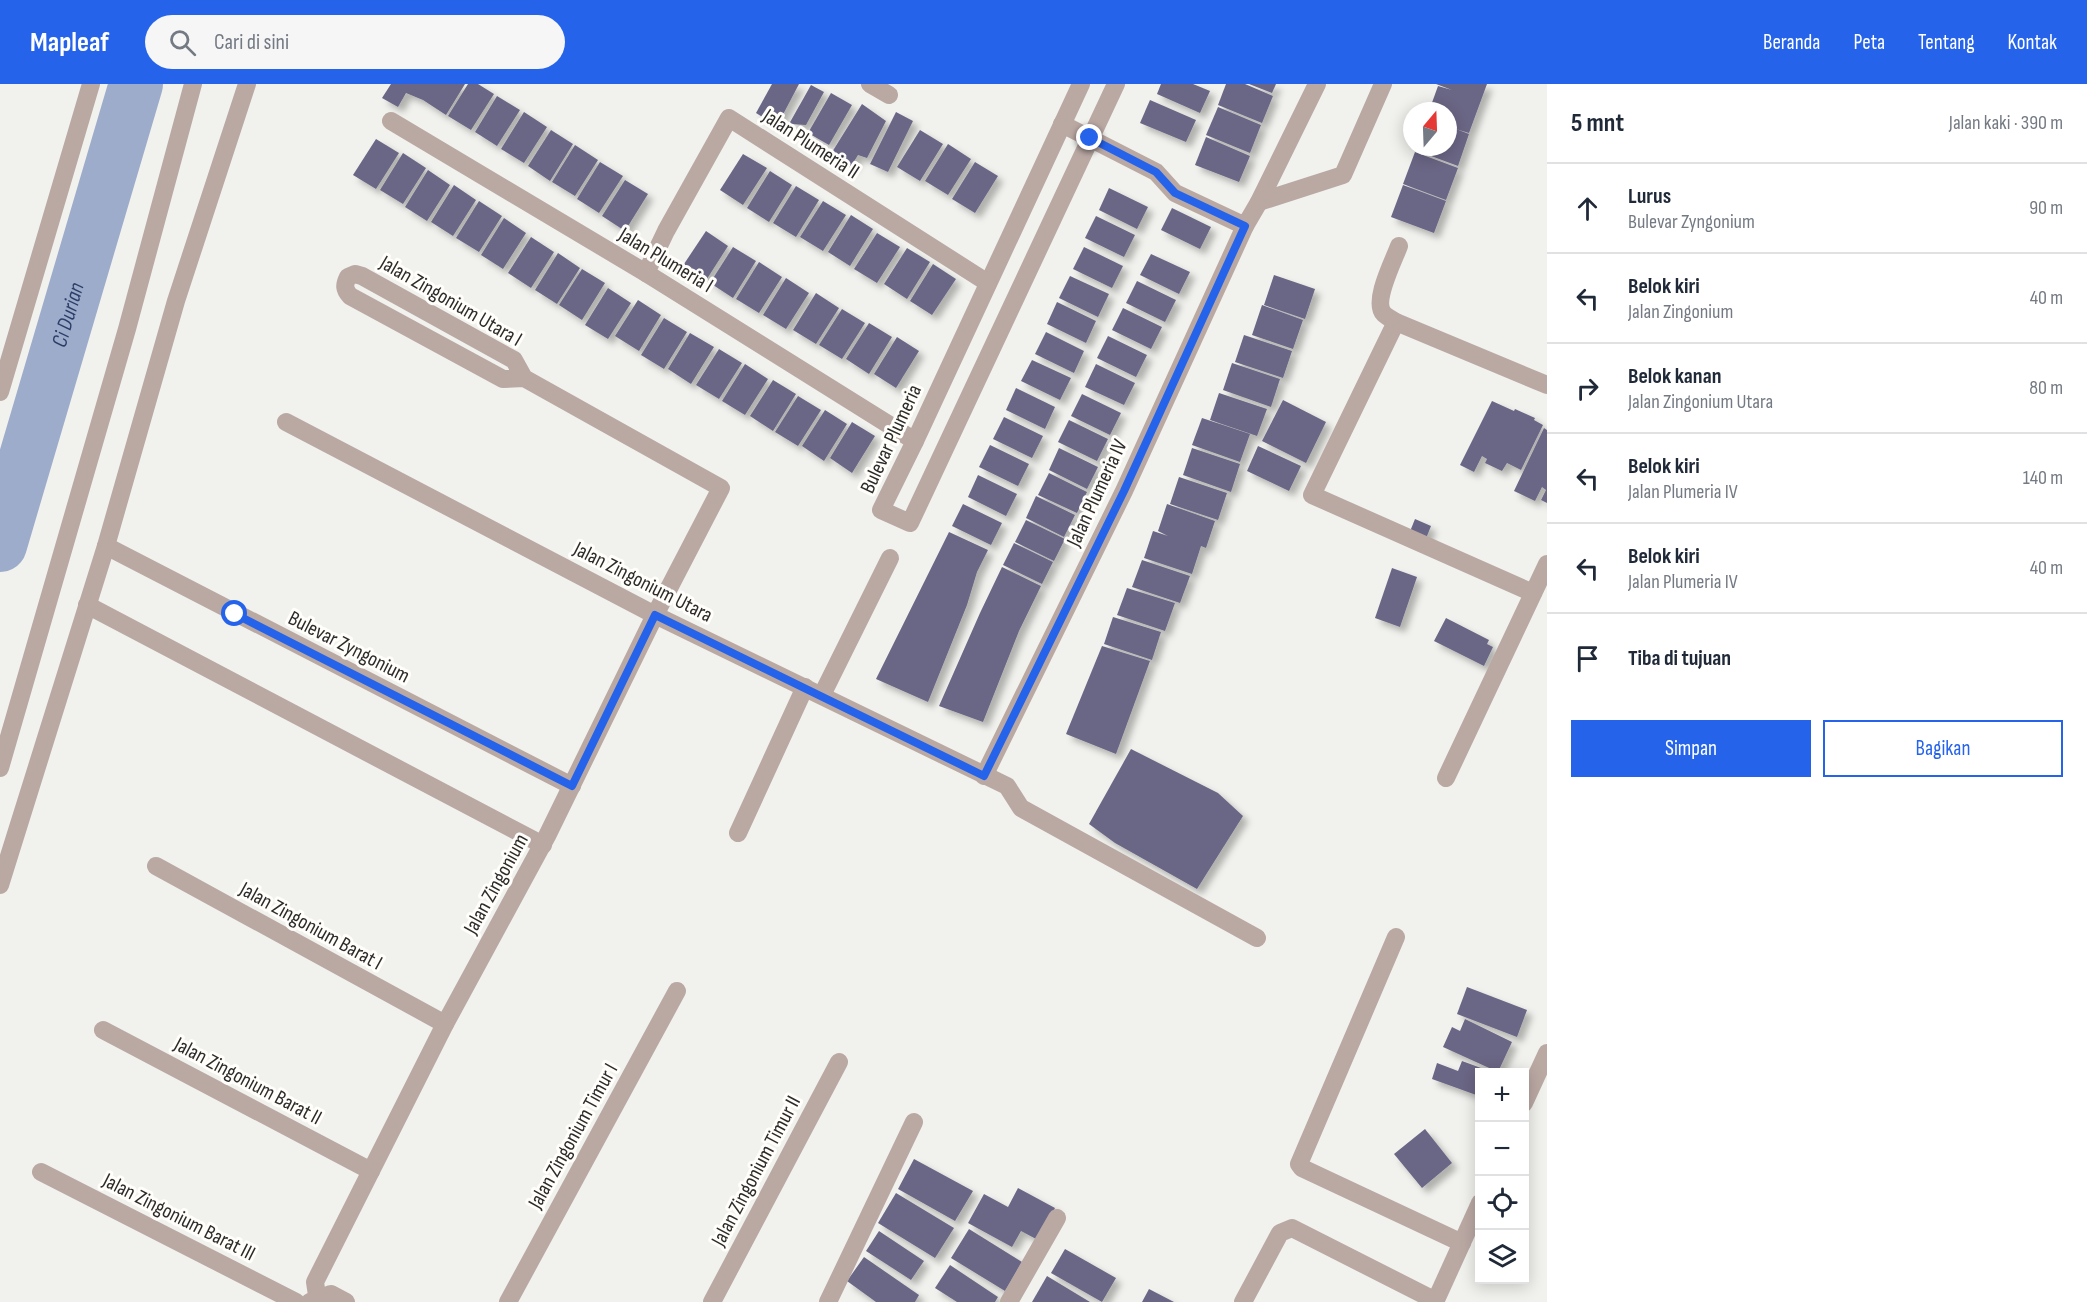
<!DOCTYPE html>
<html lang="id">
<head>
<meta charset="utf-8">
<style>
  :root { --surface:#fff; --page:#f6f6f7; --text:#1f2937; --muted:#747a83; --line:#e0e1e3; --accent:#2563eb }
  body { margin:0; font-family:"Sofia Sans Condensed",sans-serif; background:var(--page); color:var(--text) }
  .controls { position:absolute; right:18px; bottom:18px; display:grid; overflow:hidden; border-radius:0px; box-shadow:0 3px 15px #0003 }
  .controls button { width:54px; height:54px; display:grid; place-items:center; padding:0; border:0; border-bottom:2px solid var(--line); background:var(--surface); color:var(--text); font:30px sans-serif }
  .compass { position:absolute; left:1403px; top:18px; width:54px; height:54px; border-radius:50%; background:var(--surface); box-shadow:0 3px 15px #0003; rotate:19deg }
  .stop { position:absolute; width:18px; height:18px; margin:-14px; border:4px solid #2563eb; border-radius:50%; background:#fff }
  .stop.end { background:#2563eb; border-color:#fff; box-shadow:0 2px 6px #0008 }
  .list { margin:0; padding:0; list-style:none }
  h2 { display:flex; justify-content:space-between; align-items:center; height:78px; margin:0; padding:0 24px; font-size:26px }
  h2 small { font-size:20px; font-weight:400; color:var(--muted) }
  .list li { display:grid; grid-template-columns:39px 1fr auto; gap:18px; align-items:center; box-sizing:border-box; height:90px; padding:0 24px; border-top:2px solid var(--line) }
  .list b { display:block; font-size:22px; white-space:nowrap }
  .list p { margin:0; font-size:20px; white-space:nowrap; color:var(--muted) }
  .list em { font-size:20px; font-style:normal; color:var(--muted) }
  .actions { display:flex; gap:12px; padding:18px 24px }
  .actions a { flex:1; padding:14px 0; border:2px solid var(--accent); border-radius:0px; text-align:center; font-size:21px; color:var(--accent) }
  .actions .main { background:var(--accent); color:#fff }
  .icon { flex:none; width:33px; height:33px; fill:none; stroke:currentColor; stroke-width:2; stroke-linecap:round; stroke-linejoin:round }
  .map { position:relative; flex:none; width:1547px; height:1218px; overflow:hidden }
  header { display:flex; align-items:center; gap:36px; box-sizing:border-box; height:84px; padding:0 30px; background:var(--accent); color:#fff }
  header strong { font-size:28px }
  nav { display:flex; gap:33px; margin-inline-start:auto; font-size:21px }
  .search { width:420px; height:54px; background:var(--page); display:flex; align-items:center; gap:15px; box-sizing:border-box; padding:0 21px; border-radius:33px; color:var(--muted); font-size:22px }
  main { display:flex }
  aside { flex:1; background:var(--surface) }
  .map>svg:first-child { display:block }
</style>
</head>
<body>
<header>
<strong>Mapleaf</strong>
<div class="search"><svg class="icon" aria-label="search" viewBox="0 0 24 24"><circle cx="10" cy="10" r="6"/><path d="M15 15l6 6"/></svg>Cari di sini</div>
<nav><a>Beranda</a><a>Peta</a><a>Tentang</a><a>Kontak</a></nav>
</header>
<main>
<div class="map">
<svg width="1547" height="1218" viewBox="0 0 1547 1218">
  <defs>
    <filter id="shadow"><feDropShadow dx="5.5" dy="5.5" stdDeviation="3" flood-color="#0004"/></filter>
  </defs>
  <rect width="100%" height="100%" fill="#f1f1ed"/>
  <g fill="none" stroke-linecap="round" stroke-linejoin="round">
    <path stroke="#9daccb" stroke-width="54" id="s1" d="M0 461 136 0"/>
  </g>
  <g fill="#6a6685" filter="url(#shadow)">
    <polygon points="391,0 465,0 446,31 423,16 406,9 398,23 382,14"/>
    <polygon points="468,0 478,0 494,10 471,46 448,32"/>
    <polygon points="772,0 799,0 777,42 756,29"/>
    <polygon points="1161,0 1193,0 1210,7 1200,29 1157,10"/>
    <polygon points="1226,0 1245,0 1273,12 1262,39 1218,21"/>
    <polygon points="1249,0 1276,0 1272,9"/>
    <polygon points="1436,0 1487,0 1469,49 1456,45 1469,50 1458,82 1415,66 1416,63 1448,63 1448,27 1429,27 1438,2 1452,6"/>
    <polygon points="811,1 824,8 806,41 789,40"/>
    <polygon points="831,9 852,21 829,61 808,49"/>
    <polygon points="497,12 520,26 497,62 475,48"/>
    <polygon points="1150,16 1196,36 1186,58 1140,39"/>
    <polygon points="862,20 886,37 867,74 858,71 850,84 829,73"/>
    <polygon points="1218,23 1261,41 1250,69 1206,51"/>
    <polygon points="524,28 547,43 524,79 501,65"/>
    <polygon points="896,28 913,37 888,88 870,80"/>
    <polygon points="551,46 573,60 550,97 528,82"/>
    <polygon points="920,46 943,60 920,97 897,83"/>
    <polygon points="1206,53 1250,72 1239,98 1195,81"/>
    <polygon points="376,55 399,69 376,105 353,91"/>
    <polygon points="948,60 971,75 948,111 925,97"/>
    <polygon points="575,61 598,76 575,112 552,98"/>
    <polygon points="1415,68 1458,84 1446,116 1403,100"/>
    <polygon points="403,69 426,84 403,120 380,106"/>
    <polygon points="743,70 767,84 743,121 720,106"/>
    <polygon points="600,78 623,92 599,129 577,115"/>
    <polygon points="975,78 998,92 975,129 952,115"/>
    <polygon points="428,86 450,101 427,137 405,123"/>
    <polygon points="770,87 792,101 769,138 747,124"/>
    <polygon points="625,96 648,110 625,147 602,132"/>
    <polygon points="454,101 476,116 453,152 431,138"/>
    <polygon points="1403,101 1446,117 1434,149 1391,133"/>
    <polygon points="796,102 819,116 796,153 773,139"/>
    <polygon points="1109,104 1148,123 1137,145 1099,126"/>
    <polygon points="479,117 502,132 479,168 456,154"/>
    <polygon points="823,117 846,131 823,167 800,153"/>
    <polygon points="1172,124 1211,143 1200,165 1161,146"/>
    <polygon points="851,131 873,145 850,182 828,168"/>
    <polygon points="1096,132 1135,151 1124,173 1085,154"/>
    <polygon points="504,134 526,149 503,185 481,171"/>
    <polygon points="706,147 728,162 705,198 682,183"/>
    <polygon points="877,149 900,163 877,199 854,185"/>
    <polygon points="531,153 554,168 531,204 508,189"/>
    <polygon points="733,163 756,177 733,214 710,199"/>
    <polygon points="1084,163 1123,182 1112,204 1073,185"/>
    <polygon points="907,164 930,178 907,215 884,200"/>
    <polygon points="558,169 580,184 557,220 535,206"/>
    <polygon points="1151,170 1190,188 1179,210 1140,191"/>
    <polygon points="759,178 782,193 759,229 736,215"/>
    <polygon points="933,180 956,195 932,231 910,217"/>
    <polygon points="582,185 605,199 582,236 559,221"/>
    <polygon points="1274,191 1315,205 1305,235 1264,221"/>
    <polygon points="1070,192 1109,210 1098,233 1059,214"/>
    <polygon points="786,194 809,209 786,245 763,231"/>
    <polygon points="1137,197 1176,216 1165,238 1126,219"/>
    <polygon points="608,204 631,219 608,255 585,241"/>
    <polygon points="816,209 839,224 816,260 793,246"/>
    <polygon points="638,216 661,231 639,267 615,252"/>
    <polygon points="1057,218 1096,237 1086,259 1047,240"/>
    <polygon points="1262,221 1303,236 1293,265 1252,251"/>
    <polygon points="1123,224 1162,243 1151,265 1112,246"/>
    <polygon points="842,225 865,239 842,275 819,261"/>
    <polygon points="664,234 687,248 664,285 641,271"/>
    <polygon points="869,239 892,253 869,290 846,275"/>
    <polygon points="1046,248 1084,267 1074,289 1035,270"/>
    <polygon points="690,249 714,263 691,300 668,285"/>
    <polygon points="1244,251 1292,267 1283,294 1235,278"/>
    <polygon points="1108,252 1147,271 1136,293 1097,274"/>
    <polygon points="897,253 919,267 896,304 874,290"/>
    <polygon points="719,265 742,279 719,315 696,301"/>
    <polygon points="1032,276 1071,294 1060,316 1021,297"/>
    <polygon points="1232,279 1280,295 1271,323 1223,306"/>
    <polygon points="745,280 768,295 745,331 722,317"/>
    <polygon points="1096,280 1135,299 1124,321 1085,303"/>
    <polygon points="773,296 796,310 773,347 750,332"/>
    <polygon points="1016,304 1055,323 1045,345 1006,326"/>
    <polygon points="1219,309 1267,325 1257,352 1210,336"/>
    <polygon points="1082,310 1121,329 1110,351 1071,332"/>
    <polygon points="798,312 821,326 798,362 775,348"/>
    <polygon points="1283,316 1326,338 1306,379 1262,357"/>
    <polygon points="1492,317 1514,327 1515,325 1535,334 1534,336 1543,341 1521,386 1507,379 1502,387 1485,379 1487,375 1482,372 1474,388 1460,381"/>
    <polygon points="825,326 847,340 824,377 802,362"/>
    <polygon points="1004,333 1043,352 1032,374 993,355"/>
    <polygon points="1202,334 1250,350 1240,378 1192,361"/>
    <polygon points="1069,336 1108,355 1097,377 1058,358"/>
    <polygon points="852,338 875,352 852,389 830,374"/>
    <polygon points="1544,344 1547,346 1547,419 1541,416 1546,406 1542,403 1535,417 1514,407"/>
    <polygon points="990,361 1029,380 1018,402 979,383"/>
    <polygon points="1258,362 1301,382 1289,407 1247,387"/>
    <polygon points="1059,364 1098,383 1087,405 1049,386"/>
    <polygon points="1192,364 1240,380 1231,408 1183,391"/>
    <polygon points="1049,389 1087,408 1077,429 1038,411"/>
    <polygon points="978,391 1017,410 1006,432 968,413"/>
    <polygon points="1179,393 1227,409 1218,436 1170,420"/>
    <polygon points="1036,412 1075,431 1064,453 1026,434"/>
    <polygon points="963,420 1002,439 991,461 952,442"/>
    <polygon points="1167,420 1215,437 1206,464 1201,462 1192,490 1144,474 1153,447 1168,452 1158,447"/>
    <polygon points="1415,435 1431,442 1425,457 1409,450"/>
    <polygon points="1026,436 1065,455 1054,477 1015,458"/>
    <polygon points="949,448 988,466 977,488 967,521 928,618 876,595"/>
    <polygon points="1014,459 1053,478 1042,500 1003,481"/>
    <polygon points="1142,476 1190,492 1180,519 1132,503"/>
    <polygon points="1002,483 1041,502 1019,547 983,638 939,622 980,529"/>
    <polygon points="1392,484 1417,493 1400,543 1375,534"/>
    <polygon points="1127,504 1175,519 1165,547 1117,531"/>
    <polygon points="1113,533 1161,548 1152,576 1104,560"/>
    <polygon points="1446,534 1489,556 1487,560 1493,563 1484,582 1434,557"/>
    <polygon points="1102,562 1150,577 1116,670 1066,650"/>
    <polygon points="1131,665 1218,709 1243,732 1197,805 1115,759 1089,740"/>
    <polygon points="1467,903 1527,926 1517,953 1457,930"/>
    <polygon points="1465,935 1512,958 1498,988 1443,963 1452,943 1460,947"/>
    <polygon points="1462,977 1492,988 1479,988 1479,1012 1432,995 1437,979 1458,987"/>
    <polygon points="1425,1045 1452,1079 1422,1104 1394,1070"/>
    <polygon points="914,1075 973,1107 955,1137 898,1105"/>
    <polygon points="1018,1104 1055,1124 1038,1156 1021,1147 1012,1163 968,1139 984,1110 1008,1123"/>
    <polygon points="896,1109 954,1144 935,1174 878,1139"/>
    <polygon points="969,1145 1022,1178 1005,1207 951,1174"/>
    <polygon points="879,1147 924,1177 911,1196 866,1167"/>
    <polygon points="1065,1165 1116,1194 1102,1218 1051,1189"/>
    <polygon points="864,1173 919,1211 915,1218 876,1218 847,1197"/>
    <polygon points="950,1181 998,1213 995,1218 957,1218 935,1204"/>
    <polygon points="1047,1192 1090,1218 1032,1218"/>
    <polygon points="1149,1205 1174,1218 1142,1218"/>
  </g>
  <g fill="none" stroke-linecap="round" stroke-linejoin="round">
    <g stroke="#baa8a3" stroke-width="18">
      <polyline points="870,0 889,11"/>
      <polyline points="1081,0 915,357 881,426 910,439 1116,0"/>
      <polyline points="391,37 646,189 915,357"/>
      <polyline points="1062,40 1156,88 1175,109 1245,142 1259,118 1317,0"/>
      <polyline points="1259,118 1343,91 1383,0"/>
      <path d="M1399 162C1394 176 1372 218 1384 230 1387 233 1393 236 1396 238L1547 301"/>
      <polyline points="646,189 666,147 729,34 988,199"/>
      <polyline points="1396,238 1312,411 1533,509"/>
      <polyline points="0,308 91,0"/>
      <polyline points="286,338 655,531 1007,702 1021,724 1257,854"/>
      <polyline points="106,462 572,702"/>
      <polyline points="87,521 543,761"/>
      <polyline points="822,611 890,474"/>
      <polyline points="0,684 127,245 193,0"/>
      <polyline points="984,692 1124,407 1245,142"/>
      <polyline points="1446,694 1547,480"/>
      <polyline points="738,749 805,603"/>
      <polyline points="156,782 445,940"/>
      <polyline points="0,801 106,462 176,217 247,0"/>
      <polyline points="1396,853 1299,1080 1302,1084 1462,1159"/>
      <polyline points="103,946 371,1087"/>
      <polyline points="1524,1019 1547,969"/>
      <polyline points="41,1088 296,1218"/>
      <polyline points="310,1218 331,1210 346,1218"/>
      <path d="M318 1218 315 1198 445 940 547 752 655 531 721 404 524 294 503 295 350 212C344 205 344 201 348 193L355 190 362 192 514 276 524 294"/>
      <polyline points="508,1218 677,907"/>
      <polyline points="712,1218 839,978"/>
      <polyline points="828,1218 914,1038"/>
      <polyline points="1009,1218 1057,1134"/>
      <polyline points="1243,1218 1280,1149 1292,1144 1436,1217"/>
      <polyline points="1435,1218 1480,1119"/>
    </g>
  </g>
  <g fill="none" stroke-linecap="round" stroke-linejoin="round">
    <polyline stroke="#2563eb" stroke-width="8" points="235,530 572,702 655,531 984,692 1124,407 1245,142 1175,109 1156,88 1090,54"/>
  </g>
  <g text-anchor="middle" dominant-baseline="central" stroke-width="6" stroke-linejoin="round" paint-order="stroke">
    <g font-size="21" fill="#2d2c2b" stroke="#fffefb">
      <text transform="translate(811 60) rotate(33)">Jalan Plumeria II</text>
      <text transform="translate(666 176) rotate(31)">Jalan Plumeria I</text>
      <text transform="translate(451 217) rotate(30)">Jalan Zingonium Utara I</text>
      <text transform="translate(891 355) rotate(-65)">Bulevar Plumeria</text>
      <text transform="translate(1097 409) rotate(-65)">Jalan Plumeria IV</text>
      <text transform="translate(643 498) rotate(27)">Jalan Zingonium Utara</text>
      <text transform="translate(349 563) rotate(27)">Bulevar Zyngonium</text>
      <text transform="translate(496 800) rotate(-61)">Jalan Zingonium</text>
      <text transform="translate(311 842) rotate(29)">Jalan Zingonium Barat I</text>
      <text transform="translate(248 997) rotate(28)">Jalan Zingonium Barat II</text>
      <text transform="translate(573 1052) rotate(-61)">Jalan Zingonium Timur I</text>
      <text transform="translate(756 1087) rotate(-62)">Jalan Zingonium Timur II</text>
      <text transform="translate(179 1133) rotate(27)">Jalan Zingonium Barat III</text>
    </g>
    <g font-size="22" font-style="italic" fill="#2b3e68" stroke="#fffefb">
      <text stroke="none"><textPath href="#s1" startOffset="240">Ci Durian</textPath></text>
    </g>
  </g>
</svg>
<div class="controls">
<button>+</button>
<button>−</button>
<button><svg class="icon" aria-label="locate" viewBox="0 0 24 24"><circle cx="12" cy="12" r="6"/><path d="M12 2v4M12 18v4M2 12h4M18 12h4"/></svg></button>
<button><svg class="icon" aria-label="layers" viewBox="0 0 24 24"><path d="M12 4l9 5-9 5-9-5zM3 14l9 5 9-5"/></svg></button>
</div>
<svg class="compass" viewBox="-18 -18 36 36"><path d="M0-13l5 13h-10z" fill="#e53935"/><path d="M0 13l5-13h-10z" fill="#747a83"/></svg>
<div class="stop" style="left:235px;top:530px"></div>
<div class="stop end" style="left:1090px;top:54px"></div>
</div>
<aside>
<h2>5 mnt<small>Jalan kaki · 390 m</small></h2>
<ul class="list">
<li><svg class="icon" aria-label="ahead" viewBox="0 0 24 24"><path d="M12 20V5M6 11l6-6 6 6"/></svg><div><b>Lurus</b><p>Bulevar Zyngonium</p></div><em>90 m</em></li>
<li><svg class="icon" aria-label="left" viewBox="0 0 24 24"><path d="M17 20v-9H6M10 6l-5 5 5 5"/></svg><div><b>Belok kiri</b><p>Jalan Zingonium</p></div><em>40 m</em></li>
<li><svg class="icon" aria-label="right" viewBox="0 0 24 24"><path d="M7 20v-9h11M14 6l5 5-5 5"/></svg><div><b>Belok kanan</b><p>Jalan Zingonium Utara</p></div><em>80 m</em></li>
<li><svg class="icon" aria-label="left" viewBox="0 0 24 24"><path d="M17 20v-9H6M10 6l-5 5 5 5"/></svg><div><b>Belok kiri</b><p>Jalan Plumeria IV</p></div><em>140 m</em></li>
<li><svg class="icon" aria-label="left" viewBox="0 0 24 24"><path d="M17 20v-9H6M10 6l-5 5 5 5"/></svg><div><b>Belok kiri</b><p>Jalan Plumeria IV</p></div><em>40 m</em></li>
<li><svg class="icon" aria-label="arrive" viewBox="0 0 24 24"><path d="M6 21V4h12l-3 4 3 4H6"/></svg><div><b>Tiba di tujuan</b></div></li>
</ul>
<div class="actions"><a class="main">Simpan</a><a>Bagikan</a></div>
</aside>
</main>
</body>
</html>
